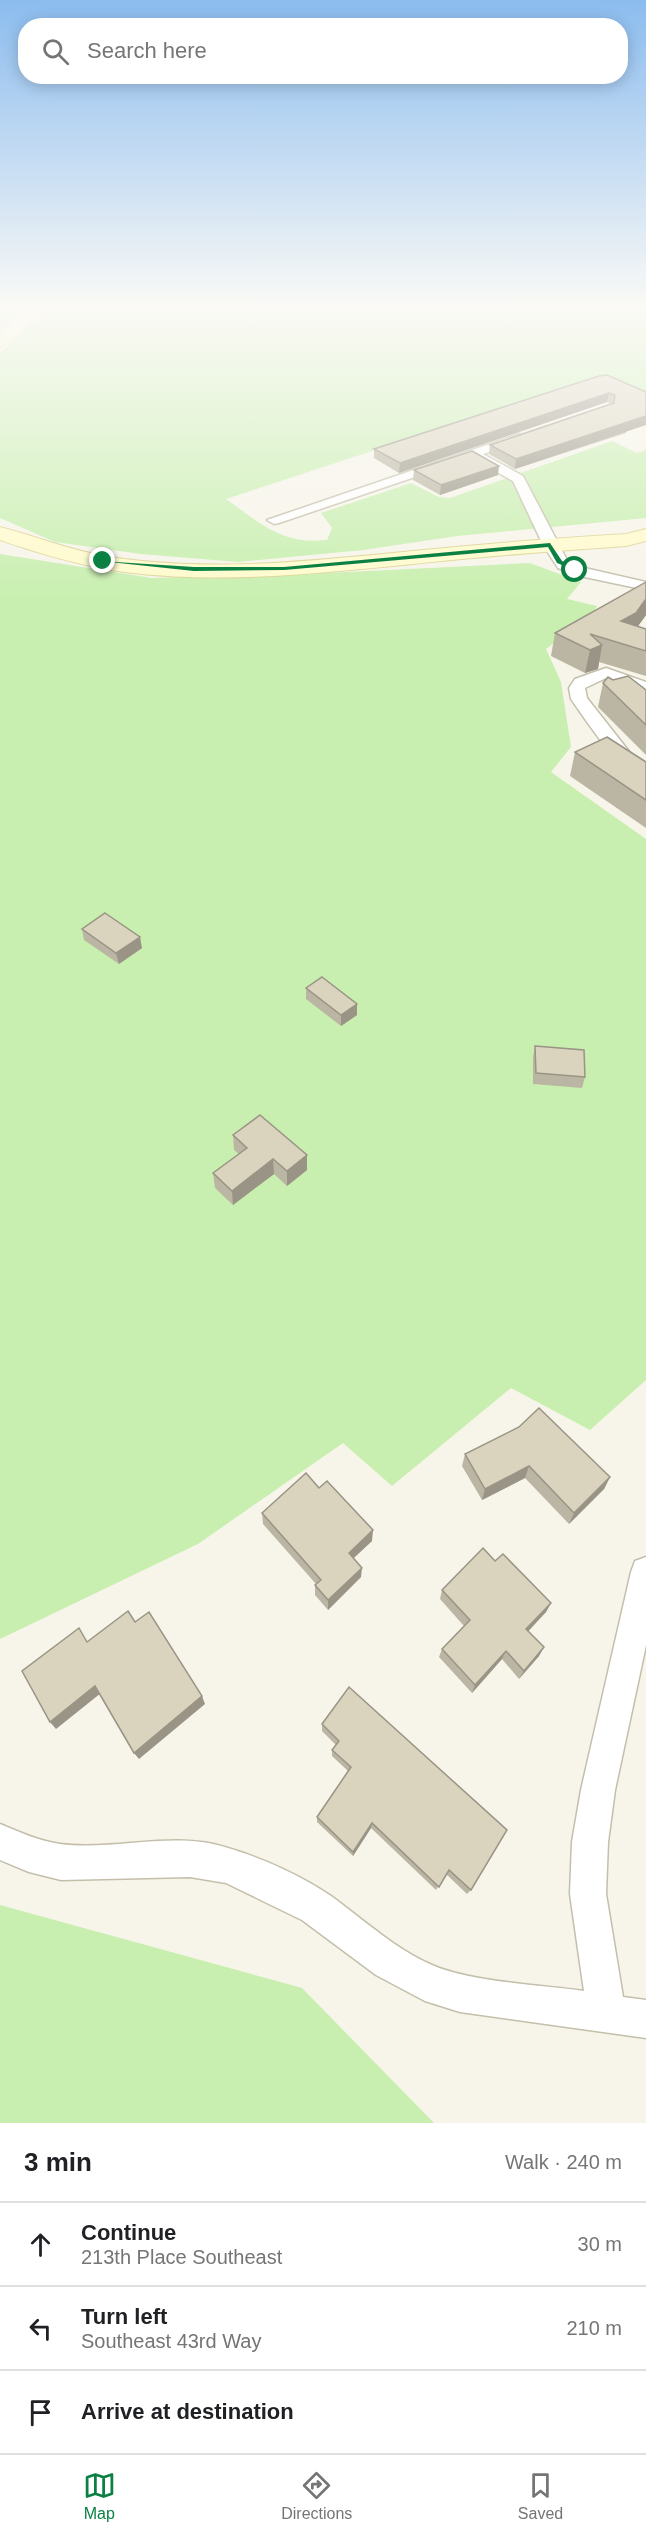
<!DOCTYPE html>
<html lang="en">
<head>
<meta charset="utf-8">
<style>
  :root { --surface:#fff; --page:#f6f6f6; --text:#202124; --muted:#757577; --line:#e0e0e0; --accent:#0b8043 }
  body { margin:0; font-family:Arial,sans-serif; background:var(--page); color:var(--text) }
  .stop { position:absolute; width:18px; height:18px; margin:-14px; border:4px solid #0b8043; border-radius:50%; background:#fff }
  .stop.end { background:#0b8043; border-color:#fff; box-shadow:0 2px 6px #0008 }
  .list { margin:0; padding:0; list-style:none }
  h2 { display:flex; justify-content:space-between; align-items:center; height:78px; margin:0; padding:0 24px; font-size:26px }
  h2 small { font-size:20px; font-weight:400; color:var(--muted) }
  .list li { display:grid; grid-template-columns:39px 1fr auto; gap:18px; align-items:center; box-sizing:border-box; height:84px; padding:0 24px; border-top:2px solid var(--line) }
  .list b { display:block; font-size:22px; white-space:nowrap }
  .list p { margin:0; font-size:20px; white-space:nowrap; color:var(--muted) }
  .list em { font-size:20px; font-style:normal; color:var(--muted) }
  .icon { flex:none; width:33px; height:33px; fill:none; stroke:currentColor; stroke-width:2; stroke-linecap:round; stroke-linejoin:round }
  .map { position:relative; flex:none; width:646px; height:2123px; overflow:hidden }
  .search { position:absolute; background:var(--surface); box-shadow:0 3px 15px #0003; left:18px; right:18px; top:18px; height:66px; display:flex; align-items:center; gap:15px; box-sizing:border-box; padding:0 21px; border-radius:24px; color:var(--muted); font-size:22px }
  .sheet { height:330px; background:var(--surface) }
  nav { display:flex; justify-content:space-around; align-items:center; box-sizing:border-box; height:84px; border-top:2px solid var(--line); background:var(--surface); font-size:16px; color:var(--muted) }
  nav a { display:grid; justify-items:center; gap:3px }
  nav .on { color:var(--accent) }
  .map>svg:first-child { display:block }
</style>
</head>
<body>
<div class="map">
<svg width="646" height="2123" viewBox="0 0 646 2123">
  <rect width="100%" height="100%" fill="#f7f5ea"/>
  <g fill="#c8efaf">
    <polygon points="0,306 26,306 0,331"/>
    <path d="M52 306H646V400L595 378 226 499C260 523 282 545 327 540L332 528 321 513 411 483 439 497 450 498 612 441 637 453 646 450V518L457 536 363 550 238 562 141 554 55 542 0 518V353Z"/>
    <polygon points="0,554 152,578 348,572 530,563 581,582 567,599 597,606 593,613 546,649 561,682 571,747 551,772 646,839 646,1380 590,1430 511,1388 392,1486 343,1443 198,1544 0,1639"/>
    <polygon points="0,1905 302,1988 434,2123 0,2123"/>
  </g>
  <g fill="none" stroke-linecap="round" stroke-linejoin="round">
    <g stroke="#c4bfab" stroke-width="3">
      <g id="street">
        <polygon points="519,434 525,438 523,441 483,454 523,476 568,562 589,569 646,582 646,590 580,576 558,568 543,545 513,481 471,458 279,523 274,524 267,520"/>
        <path d="M606 668 646 682V692L606 678 585 688 587 698 631 754 646 767V781C621 775 586 720 571 699L569 688 575 679Z"/>
        <path d="M646 1557V1645L615 1790 608 1842 606 1894 623 1997 646 2000V2038L460 2012 425 2001 376 1975 302 1920 226 1883 190 1877 61 1880 29 1872 0 1860V1824C19 1832 39 1841 60 1844 115 1851 174 1830 228 1848 262 1858 302 1876 331 1896 364 1920 395 1949 432 1965 470 1982 541 1985 584 1991L570 1894 572 1842 581 1790 631 1572 635 1561Z"/>
      </g>
    </g>
    <g stroke="#dcd495" stroke-width="2">
      <g id="secondary">
        <polygon points="33,306 49,306 5,345 0,347 0,334"/>
        <path d="M0 527C35 536 69 550 105 556 206 573 312 561 413 551 484 544 555 538 626 534L646 529V541L626 546C555 551 484 556 413 564 312 574 206 586 105 569 69 562 34 552 0 540Z"/>
      </g>
    </g>
    <use href="#street" fill="#fff" fill-rule="evenodd"/>
    <use href="#secondary" fill="#fffbcc" fill-rule="evenodd"/>
  </g>
  <g fill="#bbb5a3">
    <polygon points="599,376 646,392 626,433 515,469 489,454 490,445 612,404 607,402 399,473 374,458 374,449"/>
    <polygon points="414,470 498,475 440,495 413,480"/>
    <polygon points="646,582 646,615 638,626 646,629 646,676 599,662 598,669 585,673 551,656 555,633"/>
    <polygon points="613,680 646,690 646,755 598,707 603,683"/>
    <polygon points="575,752 646,762 646,828 570,776"/>
    <polygon points="82,929 142,948 119,964 84,940"/>
    <polygon points="306,988 357,1004 357,1015 341,1026 306,999"/>
    <polygon points="535,1046 585,1077 582,1088 533,1084 533,1057"/>
    <polygon points="233,1135 307,1155 307,1170 287,1186 274,1174 233,1205 215,1188 213,1173 239,1154 234,1150"/>
    <polygon points="465,1454 610,1477 604,1489 569,1524 525,1478 482,1500 462,1466"/>
    <polygon points="319,1488 372,1541 354,1558 361,1577 328,1610 315,1595 315,1585 316,1584 263,1524 262,1513"/>
    <polygon points="495,1561 551,1603 546,1612 528,1631 544,1647 539,1656 519,1679 502,1659 472,1693 439,1657 442,1649 464,1626 440,1599 442,1590"/>
    <polygon points="349,1687 471,1890 467,1894 446,1874 436,1890 371,1828 353,1856 317,1822 317,1817 348,1771 332,1756 332,1750 336,1745 322,1731 322,1724"/>
  </g>
  <g fill="#999485">
    <polygon points="609,393 607,402 399,473 400,463"/>
    <polygon points="646,416 646,425 515,469 516,459"/>
    <polygon points="499,466 498,475 440,495 441,485"/>
    <polygon points="646,599 646,615 631,636 621,621"/>
    <polygon points="602,645 598,669 585,673 590,650"/>
    <polygon points="140,937 142,948 119,964 116,953"/>
    <polygon points="357,1004 357,1015 341,1026 341,1015"/>
    <polygon points="307,1155 307,1170 287,1186 287,1171"/>
    <polygon points="273,1159 274,1174 233,1205 232,1191"/>
    <polygon points="529,1466 525,1478 482,1500 485,1489"/>
    <polygon points="610,1477 604,1489 569,1524 574,1513"/>
    <polygon points="373,1530 372,1541 348,1563 349,1553"/>
    <polygon points="362,1568 361,1577 328,1610 328,1600"/>
    <polygon points="551,1603 546,1612 522,1638 526,1629"/>
    <polygon points="544,1647 539,1656 519,1679 524,1671"/>
    <polygon points="506,1651 502,1659 472,1693 475,1685"/>
    <polygon points="95,1686 101,1693 56,1729 50,1722"/>
    <polygon points="202,1696 205,1704 139,1759 134,1753"/>
    <polygon points="372,1823 371,1828 353,1856 353,1852"/>
  </g>
  <g fill="#dad3be" stroke="#999485" stroke-width="1.5">
    <polygon points="607,375 646,392 646,416 516,459 490,445 614,403 615,395 609,393 400,463 374,449 599,376"/>
    <polygon points="472,451 499,466 441,485 414,470"/>
    <polygon points="646,582 646,599 636,613 621,621 646,629 646,651 590,634 602,645 590,650 555,633"/>
    <polygon points="628,676 646,690 646,725 603,683 608,677 613,680"/>
    <polygon points="607,737 646,762 646,800 575,752"/>
    <polygon points="105,913 140,937 116,953 82,929"/>
    <polygon points="322,977 357,1004 341,1015 306,988"/>
    <polygon points="535,1046 584,1050 585,1077 536,1073"/>
    <polygon points="260,1115 307,1155 287,1171 273,1159 232,1191 213,1173 247,1148 233,1135"/>
    <polygon points="539,1408 610,1477 574,1513 529,1466 485,1489 465,1454 519,1427"/>
    <polygon points="306,1473 319,1488 327,1481 373,1530 349,1553 362,1568 328,1600 315,1585 321,1580 262,1513"/>
    <polygon points="483,1548 495,1561 503,1554 551,1603 526,1629 544,1647 524,1671 506,1651 475,1685 442,1649 470,1620 442,1590"/>
    <polygon points="128,1611 135,1622 149,1612 202,1696 134,1753 95,1686 50,1722 22,1671 79,1628 87,1642"/>
    <polygon points="349,1687 507,1830 471,1890 449,1870 439,1887 372,1823 353,1852 317,1817 351,1767 332,1750 339,1741 322,1724"/>
  </g>
  <linearGradient id="sky" x2="0" y2="1"><stop stop-color="#8bbcef"/><stop offset="0.51" stop-color="#fbfaf6"/><stop offset="1" stop-color="#fbfaf6" stop-opacity="0"/></linearGradient>
  <rect width="646" height="603" fill="url(#sky)"/>
  <polygon fill="#0b8043" points="550,543 562,561 577,569 577,571 557,563 548,547 284,570 194,571 100,561 194,567 284,567"/>
</svg>
<div class="stop" style="left:575px;top:570px"></div>
<div class="stop end" style="left:103px;top:561px"></div>
<div class="search"><svg class="icon" aria-label="search" viewBox="0 0 24 24"><circle cx="10" cy="10" r="6"/><path d="M15 15l6 6"/></svg>Search here</div>
</div>
<section class="sheet">
<h2>3 min<small>Walk · 240 m</small></h2>
<ul class="list">
<li><svg class="icon" aria-label="ahead" viewBox="0 0 24 24"><path d="M12 20V5M6 11l6-6 6 6"/></svg><div><b>Continue</b><p>213th Place Southeast</p></div><em>30 m</em></li>
<li><svg class="icon" aria-label="left" viewBox="0 0 24 24"><path d="M17 20v-9H6M10 6l-5 5 5 5"/></svg><div><b>Turn left</b><p>Southeast 43rd Way</p></div><em>210 m</em></li>
<li><svg class="icon" aria-label="arrive" viewBox="0 0 24 24"><path d="M6 21V4h12l-3 4 3 4H6"/></svg><div><b>Arrive at destination</b></div></li>
</ul>
</section>
<nav>
<a class="on"><svg class="icon" aria-label="map" viewBox="0 0 24 24"><path d="M3 6l6-2 6 2 6-2v14l-6 2-6-2-6 2zM9 4v14M15 6v14"/></svg>Map</a>
<a><svg class="icon" aria-label="directions" viewBox="0 0 24 24"><path d="M12 3l9 9-9 9-9-9zM9 14v-3h6M13 9l2 2-2 2"/></svg>Directions</a>
<a><svg class="icon" aria-label="saved" viewBox="0 0 24 24"><path d="M7 4h10v16l-5-4-5 4z"/></svg>Saved</a>
</nav>
</body>
</html>
